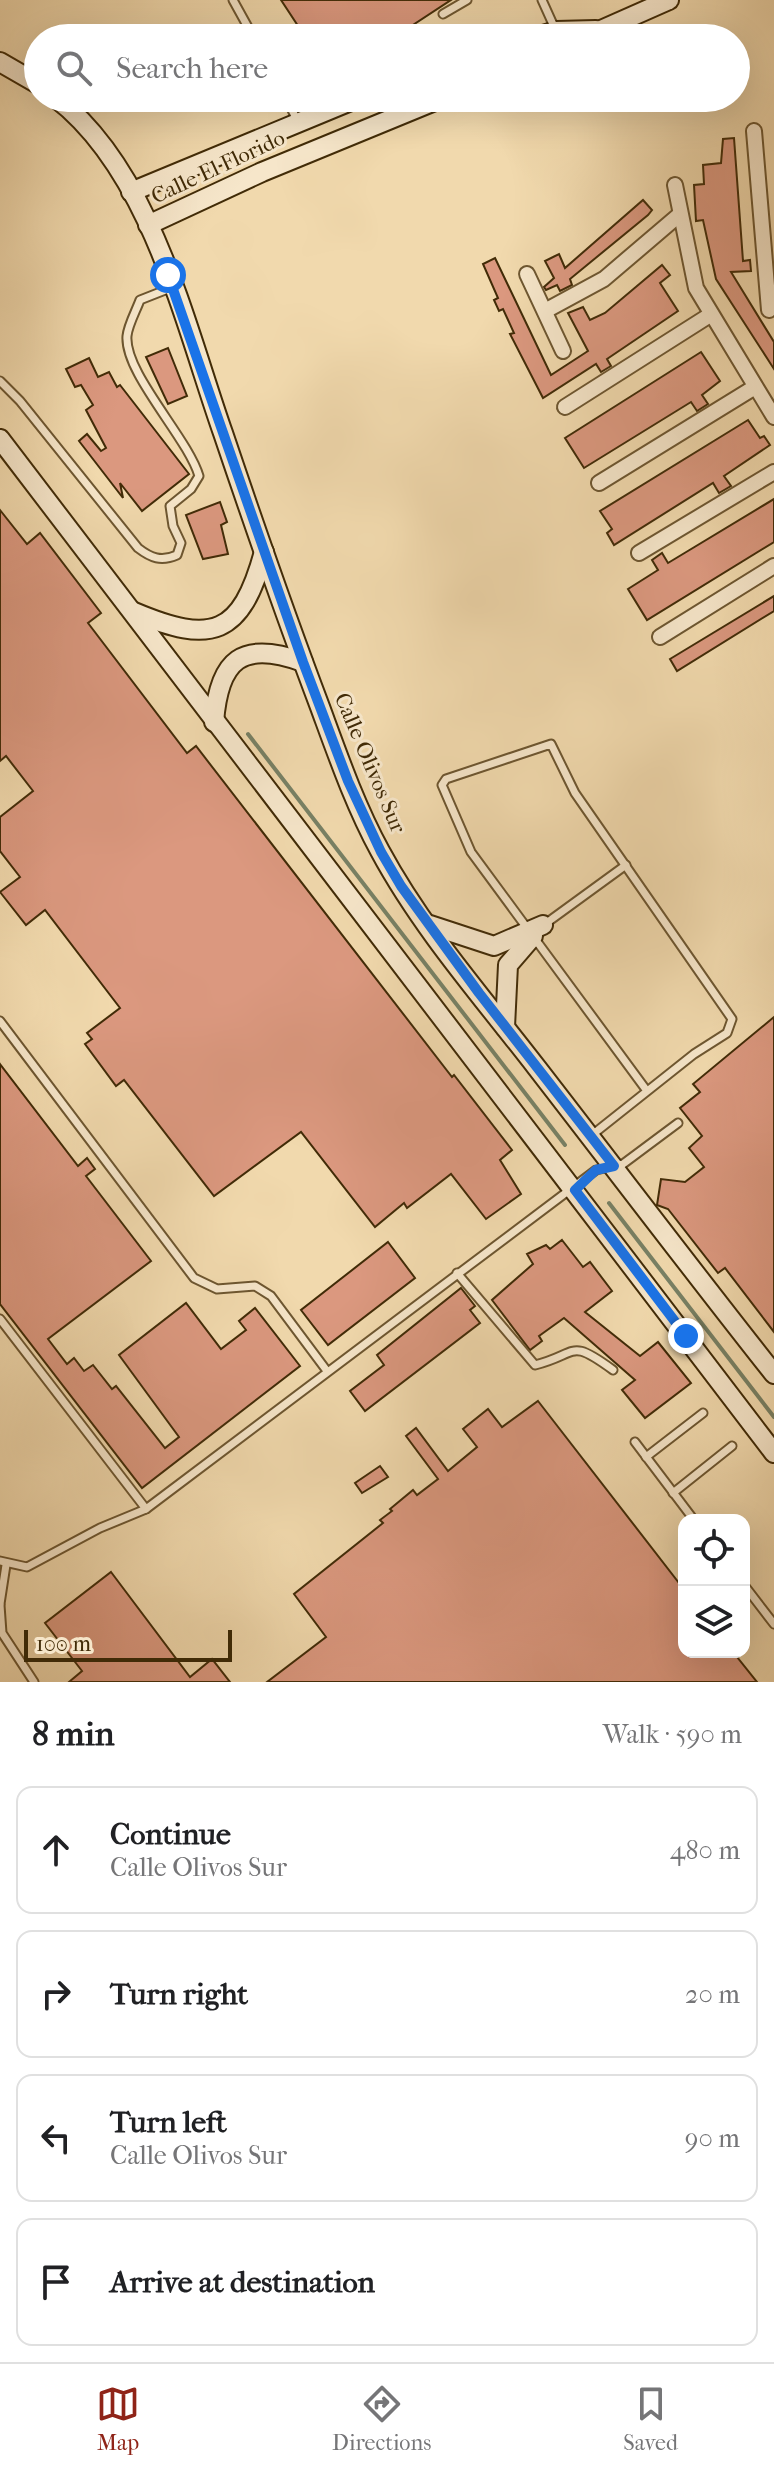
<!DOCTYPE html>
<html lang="en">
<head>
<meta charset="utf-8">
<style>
  :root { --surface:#fff; --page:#f2f2f2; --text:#202124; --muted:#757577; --line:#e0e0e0; --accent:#8f2418 }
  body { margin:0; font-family:"IM FELL French Canon",serif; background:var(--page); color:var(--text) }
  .controls { position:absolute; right:24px; bottom:24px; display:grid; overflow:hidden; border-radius:16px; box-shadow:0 8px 32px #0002 }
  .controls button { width:72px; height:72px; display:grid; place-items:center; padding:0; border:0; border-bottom:2px solid var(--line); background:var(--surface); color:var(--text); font:40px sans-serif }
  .scale { position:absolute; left:24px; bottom:20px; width:208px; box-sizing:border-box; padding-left:8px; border:4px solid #412b07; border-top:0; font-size:22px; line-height:28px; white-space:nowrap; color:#412b07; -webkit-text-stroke:6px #f6e6ca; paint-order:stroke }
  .stop { position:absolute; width:24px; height:24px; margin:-18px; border:6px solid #1a73e8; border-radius:50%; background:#fff }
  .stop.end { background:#1a73e8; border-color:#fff; box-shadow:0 2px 8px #0008 }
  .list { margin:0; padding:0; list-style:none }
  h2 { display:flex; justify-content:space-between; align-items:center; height:104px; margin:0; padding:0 32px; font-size:34px }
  h2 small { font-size:26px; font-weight:400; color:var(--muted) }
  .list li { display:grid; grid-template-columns:52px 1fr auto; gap:24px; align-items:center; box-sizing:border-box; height:128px; margin:0 16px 16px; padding:0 16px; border:2px solid var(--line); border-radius:16px }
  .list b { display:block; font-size:30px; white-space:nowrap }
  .list p { margin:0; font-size:26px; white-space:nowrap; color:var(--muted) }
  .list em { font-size:26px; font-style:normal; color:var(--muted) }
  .icon { flex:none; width:44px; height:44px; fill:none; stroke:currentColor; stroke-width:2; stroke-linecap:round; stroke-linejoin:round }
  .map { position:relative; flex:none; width:774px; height:1682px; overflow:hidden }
  .search { position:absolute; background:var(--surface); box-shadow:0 8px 32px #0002; left:24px; right:24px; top:24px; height:88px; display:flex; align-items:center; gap:20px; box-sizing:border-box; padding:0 28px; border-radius:44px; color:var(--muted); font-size:30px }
  .sheet { height:680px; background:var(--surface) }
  nav { display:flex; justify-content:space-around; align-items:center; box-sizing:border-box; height:112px; border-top:2px solid var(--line); background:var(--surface); font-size:22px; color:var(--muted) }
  nav a { display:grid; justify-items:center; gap:4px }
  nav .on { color:var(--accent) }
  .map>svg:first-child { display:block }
</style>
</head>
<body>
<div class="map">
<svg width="774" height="1682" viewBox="0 0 774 1682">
  <rect width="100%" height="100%" fill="#f1d9ad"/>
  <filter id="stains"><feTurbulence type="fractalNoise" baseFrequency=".0025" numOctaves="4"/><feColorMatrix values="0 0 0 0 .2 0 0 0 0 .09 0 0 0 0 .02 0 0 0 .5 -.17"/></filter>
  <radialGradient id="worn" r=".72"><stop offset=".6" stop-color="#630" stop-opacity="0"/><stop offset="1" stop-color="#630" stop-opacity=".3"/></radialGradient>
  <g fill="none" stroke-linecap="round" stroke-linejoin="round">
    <g stroke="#788165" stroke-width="4">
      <polyline points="248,734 565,1145"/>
      <polyline points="609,1203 774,1417"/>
    </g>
  </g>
  <g fill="#db987f" stroke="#412b07" stroke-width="2">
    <polygon points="281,0 451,0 393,38 306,38"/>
    <polygon points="734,138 743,261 750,260 751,271 731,272 774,342 774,369 716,279 703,220 696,221 694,185 704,184 703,165 721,163 723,139"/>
    <polygon points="643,200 652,210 648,215 570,279 572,285 560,291 557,285 546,290 544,287 554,278 545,261 559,254 565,268"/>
    <polygon points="495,258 551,375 588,351 568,313 583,307 590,320 605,313 662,265 670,275 660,283 678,311 607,359 611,366 601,372 596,364 543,398 510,334 514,333 503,309 499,311 494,300 498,298 483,264"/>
    <polygon points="168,348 187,396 168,404 146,357"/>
    <polygon points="701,352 720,381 702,395 708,404 697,411 691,402 584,468 565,438"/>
    <polygon points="89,358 98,377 109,372 117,387 120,385 189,474 142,511 120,483 123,498 79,441 87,434 101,451 106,448 86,410 93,405 81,385 75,387 66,369"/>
    <polygon points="748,420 760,438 764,436 770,445 724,476 731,486 719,493 713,483 614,545 607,533 612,529 600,511"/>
    <polygon points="774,499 774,542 647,620 628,589 658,570 652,560 662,553 668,563"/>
    <polygon points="220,502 227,522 221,525 228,554 203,559 186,515"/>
    <polygon points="0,510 27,544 40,533 101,613 88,623 187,753 196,746 452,1077 454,1075 512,1150 500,1160 521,1194 486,1219 451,1174 407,1208 404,1203 375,1227 301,1132 214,1196 124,1080 116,1086 85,1044 92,1039 87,1033 120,1008 45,910 26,925 0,892 20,877 0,851 0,817 33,791 6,756 0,761"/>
    <polygon points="774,596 774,611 677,671 670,659"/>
    <polygon points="774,1017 774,1332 725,1268 718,1273 668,1209 657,1205 661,1179 685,1182 704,1167 689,1148 702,1136 680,1108 700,1092 693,1084"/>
    <polygon points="0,1064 78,1166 87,1158 95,1169 86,1176 151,1261 48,1339 67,1364 74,1358 84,1371 93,1365 112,1389 116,1386 165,1448 179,1437 119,1355 186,1303 221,1349 246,1330 239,1321 255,1308 300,1366 142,1488 0,1304"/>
    <polygon points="562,1240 583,1267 590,1262 612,1291 585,1312 640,1356 658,1342 691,1383 645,1418 622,1390 635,1380 564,1318 539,1336 542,1341 530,1350 492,1300 533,1264 527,1254 546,1245 550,1249"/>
    <polygon points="388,1242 415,1278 328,1345 301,1310"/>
    <polygon points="461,1288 475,1306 470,1310 480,1323 365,1411 350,1391 384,1365 377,1355"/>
    <polygon points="538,1401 679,1583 684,1580 684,1652 733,1652 757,1682 267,1682 326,1637 294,1594 383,1523 380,1520 392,1511 390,1509 413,1490 417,1495 438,1479 406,1436 416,1428 448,1471 477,1447 463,1429 488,1409 502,1427"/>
    <polygon points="380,1466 388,1477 362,1493 355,1483"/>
    <polygon points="111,1572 190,1677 212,1659 230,1682 69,1682 82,1671 45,1623"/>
  </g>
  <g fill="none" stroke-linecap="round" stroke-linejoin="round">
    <g stroke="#6d5630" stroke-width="11">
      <g id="lane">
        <polyline points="233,0 254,38"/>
        <polyline points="542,0 556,31"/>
        <polyline points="443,14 467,0"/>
        <polyline points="286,98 297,120"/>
        <path d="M0 381 20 401 138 548C151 558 161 562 177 555L181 543 173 526 170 506 191 489 199 476C188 438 124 373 127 336 128 325 136 311 140 300L173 287"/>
        <polyline points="545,924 626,865"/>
        <polyline points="0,1021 194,1278 217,1289 255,1286 271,1296 327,1371"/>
        <polyline points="592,1135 694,1054 727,1033 732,1019 575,793 551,744 446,779 442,785 471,852 647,1091"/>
        <path d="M457 1273 535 1365C579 1354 568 1337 613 1370"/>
        <polyline points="0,1319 146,1509"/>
        <polyline points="635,1442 694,1520"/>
        <polyline points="646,1457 703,1413"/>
        <polyline points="673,1493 732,1446"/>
        <polyline points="0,1561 27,1567 100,1528 146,1509 596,1170 623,1164 678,1123"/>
        <polyline points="744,1585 774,1624"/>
        <polyline points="0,1604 6,1565"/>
        <polyline points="0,1605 2,1633 34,1682"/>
      </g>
    </g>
    <g stroke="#6d5630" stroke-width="18">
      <g id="street">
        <polyline points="754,131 769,310"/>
        <polyline points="675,185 696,288 774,417"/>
        <polyline points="527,274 563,351"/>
        <polyline points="545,311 604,279 679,215"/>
        <polyline points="565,407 710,315"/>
        <polyline points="599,483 755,387"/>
        <polyline points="639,553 774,472"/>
        <polyline points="660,637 774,566"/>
      </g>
    </g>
    <g stroke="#412b07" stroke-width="22">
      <g id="secondary">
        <polyline points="533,38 556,31 596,30"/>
        <polyline points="583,38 669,0"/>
        <polyline points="0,62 38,84"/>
        <path d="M56 98C151 171 185 325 223 433 254 525 286 617 320 707 338 756 355 805 380 851 422 929 483 998 537 1068 616 1170 694 1273 774 1374"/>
        <polyline points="131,192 358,98"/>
        <polyline points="148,225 262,172 442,98"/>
        <polyline points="0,439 774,1453"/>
        <path d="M134 612C212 645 241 636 264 552"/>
        <path d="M214 722C219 659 242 640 303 662"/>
        <polyline points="430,925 494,946 543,925"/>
        <polyline points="505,1027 508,965 533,936"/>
      </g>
    </g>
    <use href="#lane" stroke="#f6e6ca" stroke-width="7"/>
    <use href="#street" stroke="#f6e6ca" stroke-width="14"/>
    <use href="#secondary" stroke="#f6e6ca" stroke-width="18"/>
  </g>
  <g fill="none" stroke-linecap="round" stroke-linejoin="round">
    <polyline stroke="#1a73e8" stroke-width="10" points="168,275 303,662 348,781 381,852 401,886 479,993 614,1166 596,1170 575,1190 686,1336"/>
  </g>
  <g text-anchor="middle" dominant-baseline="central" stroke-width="6" stroke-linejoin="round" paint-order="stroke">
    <g font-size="22" fill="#412b07" stroke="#f6e6ca">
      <text transform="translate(218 167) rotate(-25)">Calle El Florido</text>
      <text transform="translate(370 763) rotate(67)">Calle Olivos Sur</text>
    </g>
  </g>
  <rect width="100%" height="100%" filter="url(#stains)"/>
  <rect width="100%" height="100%" fill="url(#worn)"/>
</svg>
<div class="controls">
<button><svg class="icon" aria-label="locate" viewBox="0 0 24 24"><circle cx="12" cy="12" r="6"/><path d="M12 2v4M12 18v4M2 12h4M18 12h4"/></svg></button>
<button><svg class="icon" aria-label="layers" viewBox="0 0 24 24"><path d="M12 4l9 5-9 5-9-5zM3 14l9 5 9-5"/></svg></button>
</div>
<div class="scale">100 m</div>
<div class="stop" style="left:168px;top:275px"></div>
<div class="stop end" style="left:686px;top:1336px"></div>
<div class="search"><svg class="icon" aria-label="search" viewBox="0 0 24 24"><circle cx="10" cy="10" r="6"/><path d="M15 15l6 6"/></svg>Search here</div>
</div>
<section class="sheet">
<h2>8 min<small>Walk · 590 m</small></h2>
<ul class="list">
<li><svg class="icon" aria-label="ahead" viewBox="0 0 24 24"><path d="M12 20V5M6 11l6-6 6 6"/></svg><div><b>Continue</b><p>Calle Olivos Sur</p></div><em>480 m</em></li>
<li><svg class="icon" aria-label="right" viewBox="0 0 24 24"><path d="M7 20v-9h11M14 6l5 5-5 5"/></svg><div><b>Turn right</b></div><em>20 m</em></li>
<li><svg class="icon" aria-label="left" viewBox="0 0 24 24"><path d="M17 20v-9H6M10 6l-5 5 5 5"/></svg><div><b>Turn left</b><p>Calle Olivos Sur</p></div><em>90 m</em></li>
<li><svg class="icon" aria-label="arrive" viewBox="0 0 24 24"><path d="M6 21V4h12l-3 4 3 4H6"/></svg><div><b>Arrive at destination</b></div></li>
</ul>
</section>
<nav>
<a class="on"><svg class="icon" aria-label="map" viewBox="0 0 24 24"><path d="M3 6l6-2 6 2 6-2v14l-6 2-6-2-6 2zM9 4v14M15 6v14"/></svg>Map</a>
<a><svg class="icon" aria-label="directions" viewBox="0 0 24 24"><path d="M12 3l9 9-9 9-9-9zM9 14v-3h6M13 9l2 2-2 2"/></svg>Directions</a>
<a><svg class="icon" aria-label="saved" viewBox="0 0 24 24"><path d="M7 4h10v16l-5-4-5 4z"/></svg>Saved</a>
</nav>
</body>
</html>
